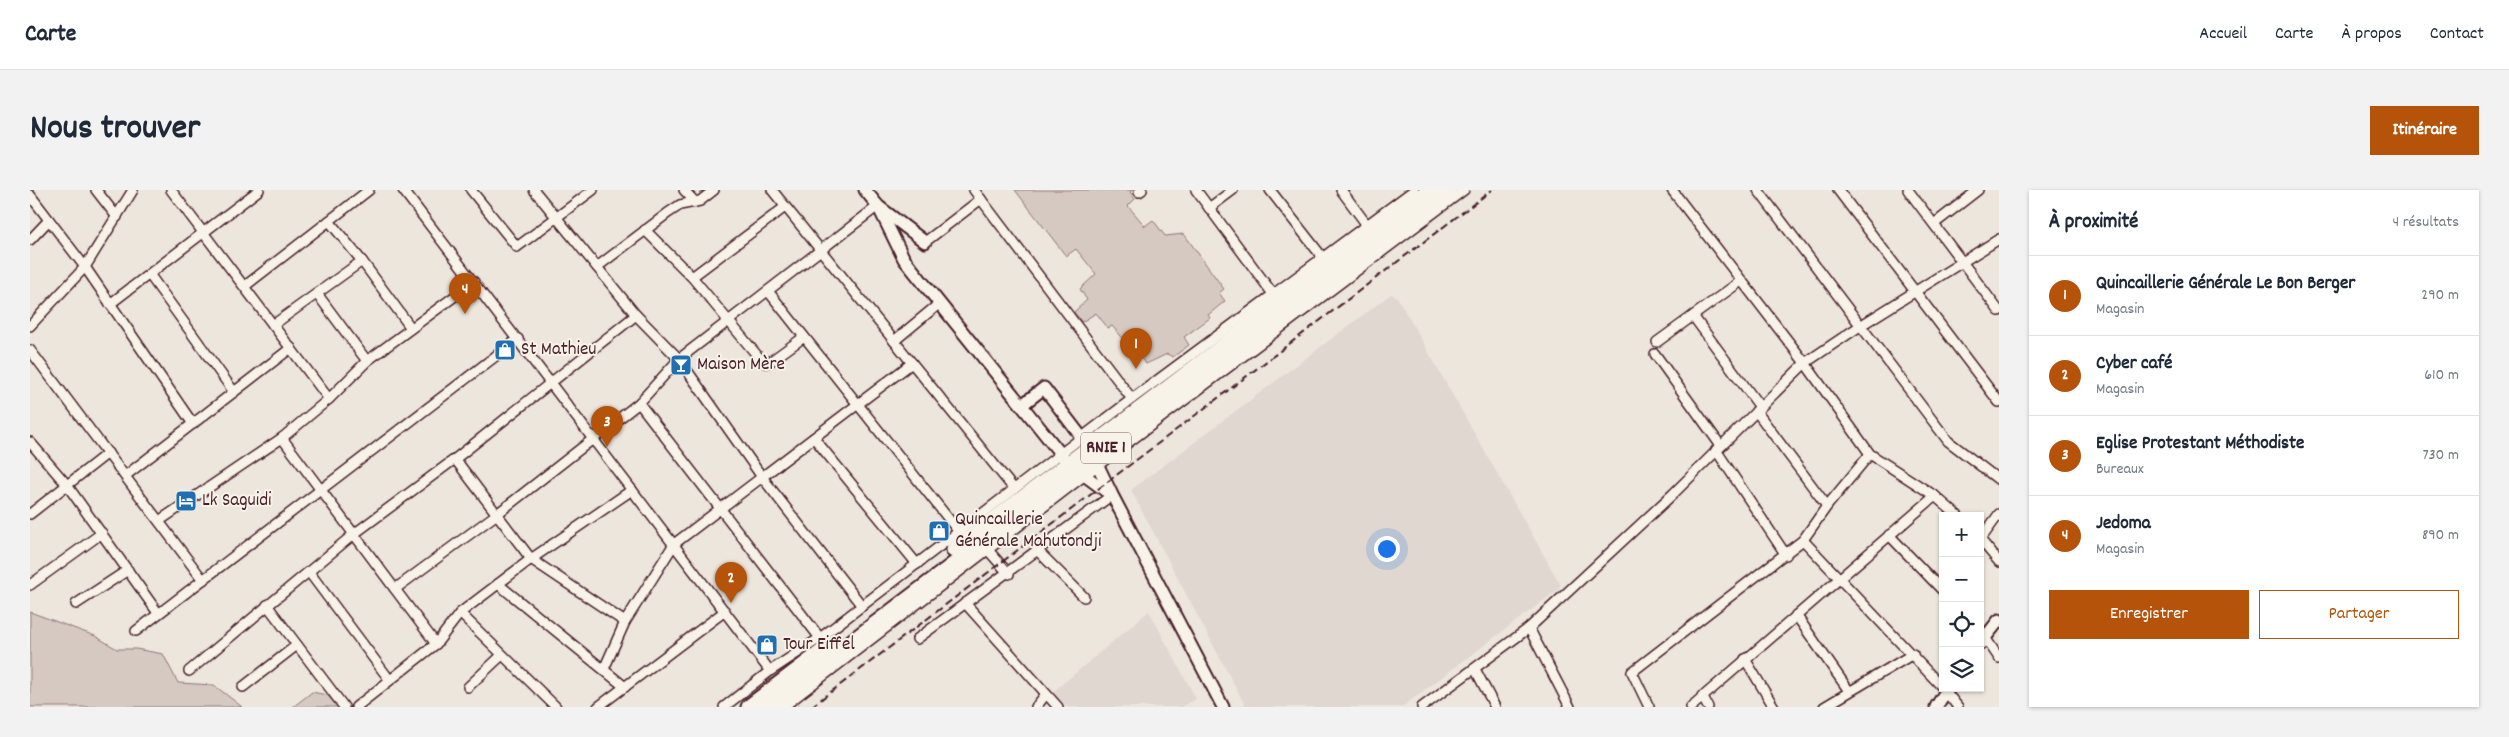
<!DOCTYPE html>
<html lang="fr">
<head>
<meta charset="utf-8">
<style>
  :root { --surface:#fff; --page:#f2f2f3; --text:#1f2937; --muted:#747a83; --line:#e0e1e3; --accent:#b45309 }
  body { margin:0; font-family:Dekko,sans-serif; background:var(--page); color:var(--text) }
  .controls { position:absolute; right:15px; bottom:15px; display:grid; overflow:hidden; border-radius:0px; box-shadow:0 1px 4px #0004 }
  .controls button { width:45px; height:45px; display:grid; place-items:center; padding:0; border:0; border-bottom:1px solid var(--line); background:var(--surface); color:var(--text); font:25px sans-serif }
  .you { position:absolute; left:1356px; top:358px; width:18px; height:18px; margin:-12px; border:4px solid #fff; border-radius:50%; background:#1a73e8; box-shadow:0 0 0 8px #1a73e833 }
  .badge { display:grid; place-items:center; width:32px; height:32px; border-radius:50%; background:var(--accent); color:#fff; font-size:16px; font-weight:700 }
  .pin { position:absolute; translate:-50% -41px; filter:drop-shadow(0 1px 2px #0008) }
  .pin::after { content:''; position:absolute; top:26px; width:18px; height:15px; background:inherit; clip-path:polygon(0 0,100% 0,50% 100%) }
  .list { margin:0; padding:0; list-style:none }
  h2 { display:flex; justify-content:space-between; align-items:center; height:65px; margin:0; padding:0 20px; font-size:21px }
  h2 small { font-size:16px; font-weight:400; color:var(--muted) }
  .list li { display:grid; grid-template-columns:32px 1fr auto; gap:15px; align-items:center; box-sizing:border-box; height:80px; padding:0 20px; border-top:1px solid var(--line) }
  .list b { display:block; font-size:19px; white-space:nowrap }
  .list p { margin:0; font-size:16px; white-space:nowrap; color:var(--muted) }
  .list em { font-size:16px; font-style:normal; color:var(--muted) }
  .actions { display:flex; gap:10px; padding:15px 20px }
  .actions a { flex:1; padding:11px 0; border:1px solid var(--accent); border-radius:0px; text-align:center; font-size:18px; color:var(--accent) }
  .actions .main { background:var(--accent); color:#fff }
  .icon { flex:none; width:28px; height:28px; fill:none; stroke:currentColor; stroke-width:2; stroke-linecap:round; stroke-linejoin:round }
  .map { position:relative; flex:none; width:1969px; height:517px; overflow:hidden; border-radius:0px }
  header { display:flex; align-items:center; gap:30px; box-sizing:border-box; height:70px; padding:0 25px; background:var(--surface); border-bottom:1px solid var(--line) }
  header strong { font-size:24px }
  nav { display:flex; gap:28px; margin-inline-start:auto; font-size:18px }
  .intro { display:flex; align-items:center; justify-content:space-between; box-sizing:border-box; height:120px; padding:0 30px }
  h1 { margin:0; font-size:35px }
  .button { padding:12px 22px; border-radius:0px; background:var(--accent); color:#fff; font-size:18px; font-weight:700 }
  main { display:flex; gap:30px; padding:0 30px }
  aside { flex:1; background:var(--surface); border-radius:0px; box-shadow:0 1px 4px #0004 }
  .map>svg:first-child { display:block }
</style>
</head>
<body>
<header>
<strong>Carte</strong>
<nav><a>Accueil</a><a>Carte</a><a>À propos</a><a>Contact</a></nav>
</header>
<div class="intro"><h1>Nous trouver</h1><a class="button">Itinéraire</a></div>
<main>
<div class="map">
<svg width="1969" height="517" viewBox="0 0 1969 517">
  <rect width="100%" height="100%" fill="#ece6dd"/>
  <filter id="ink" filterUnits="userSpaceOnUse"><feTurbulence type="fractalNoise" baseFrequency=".02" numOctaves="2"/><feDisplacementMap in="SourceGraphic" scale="10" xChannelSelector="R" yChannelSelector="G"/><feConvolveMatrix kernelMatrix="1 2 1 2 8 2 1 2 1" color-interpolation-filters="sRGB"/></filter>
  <g filter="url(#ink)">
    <g fill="#e0d7d0">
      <polygon points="1361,104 1367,107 1530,394 1529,399 1372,517 1216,517 1101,300"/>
      <polygon points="1119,421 1166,509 1152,517 1037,517 1023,502"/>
    </g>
    <g fill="#d5c9c2" stroke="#907476">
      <polygon points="985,0 1103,0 1100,2 1105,9 1098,16 1115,36 1123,30 1135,46 1154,44 1194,99 1189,103 1195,111 1178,125 1180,128 1154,147 1159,155 1143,167 1137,164 1116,174 1082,136 1078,138 1066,123 1052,132 1044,122 1057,110 1050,99 1066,84 1046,59 1036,66"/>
      <polygon points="0,422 65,446 87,459 106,459 133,464 148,493 184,495 212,517 0,517"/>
      <polygon points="282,502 297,505 308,517 263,517"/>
    </g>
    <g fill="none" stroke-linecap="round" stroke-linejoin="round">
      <g stroke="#4a1f2b" stroke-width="12">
        <g id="street">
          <polyline points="66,0 87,27"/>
          <polyline points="141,0 299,209"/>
          <polyline points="373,0 740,481"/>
          <polyline points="441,0 487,57 563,0"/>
          <polyline points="504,0 606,125 649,169 732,287 832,416"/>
          <polyline points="654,0 665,12"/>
          <polyline points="742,0 984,299"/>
          <polyline points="944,0 1102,209"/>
          <polyline points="1166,0 1243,104"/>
          <polyline points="1240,0 1293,68"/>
          <polyline points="1311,0 1337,35"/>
          <polyline points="1642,0 1775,173 1840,264 1905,306 1928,326"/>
          <polyline points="1728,0 1918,251 1969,290"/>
          <polyline points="1808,0 1969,212"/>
          <polyline points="1878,0 1969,121"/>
          <polyline points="1109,2 1112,0"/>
          <polyline points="0,5 55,77 163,234"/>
          <polyline points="1179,18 1203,0"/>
          <polyline points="299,31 332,71 381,138"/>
          <polyline points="1904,34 1948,0"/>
          <polyline points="615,40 662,87 731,170 736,173 741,171 774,147"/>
          <polyline points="0,50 19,30"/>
          <polyline points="895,52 951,9"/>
          <polyline points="567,77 638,23 650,15 670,11 684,0"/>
          <polyline points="119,84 204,202"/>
          <polyline points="662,87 755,17"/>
          <polyline points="215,96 339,0"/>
          <polyline points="738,101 929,342"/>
          <polyline points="288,105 337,171"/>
          <polyline points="80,114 229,0"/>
          <polyline points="1663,126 1730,217"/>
          <polyline points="243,135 332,71"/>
          <polyline points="0,136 55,77 103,0"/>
          <polyline points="864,151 910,113"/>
          <polyline points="1627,152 1711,91"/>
          <polyline points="0,160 173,390"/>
          <polyline points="1625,164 1691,256"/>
          <polyline points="609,213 790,448"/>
          <polyline points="1726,221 1797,316"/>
          <polyline points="252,248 406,454"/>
          <polyline points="784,248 887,374"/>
          <polyline points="0,252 37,295 128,423"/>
          <polyline points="1686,260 1756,365"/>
          <polyline points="425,269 501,369 595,432"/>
          <polyline points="95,286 261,158"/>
          <polyline points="0,324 78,263"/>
          <polyline points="129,331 252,248 299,209 337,171 444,92"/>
          <polyline points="1859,345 1913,401"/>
          <polyline points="1950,349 1969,372"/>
          <polyline points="1773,350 1913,498"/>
          <polyline points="1950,350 1969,324"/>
          <polyline points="958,360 979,384"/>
          <polyline points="1008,361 1054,407"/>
          <polyline points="279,382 359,489"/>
          <polyline points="468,394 595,497"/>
          <polyline points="0,395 72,343"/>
          <polyline points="365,399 467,324 609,213 649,169 848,16"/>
          <polyline points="935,413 1028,517"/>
          <polyline points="46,414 98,380"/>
          <polyline points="237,415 314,517"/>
          <polyline points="430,423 526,517"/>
          <polyline points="1766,425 1819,501"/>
          <polyline points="1499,438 1540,517"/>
          <polyline points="1950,440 1969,468"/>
          <polyline points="106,441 488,149"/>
          <polyline points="887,449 1082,305"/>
          <polyline points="1715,469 1744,517"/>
          <polyline points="574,479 595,432 644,354 882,173"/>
          <polyline points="1445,479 1465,517"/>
          <polyline points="159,481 324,344 425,269 606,125"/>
          <polyline points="213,497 267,455"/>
          <polyline points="438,497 472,465"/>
          <polyline points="1913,498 1928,517"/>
          <polyline points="1672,506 1678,517"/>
          <polyline points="326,517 406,454 430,423 501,369 602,300"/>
          <polyline points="568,517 695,421"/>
          <polyline points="694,517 740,481 790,448 1102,209 1384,0"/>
          <polyline points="753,517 1055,285 1434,0"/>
          <polyline points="1006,517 1016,504"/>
          <polyline points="1392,517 1499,438 1643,304 1775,173 1830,136 1969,49"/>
          <polyline points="1619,517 1602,482 1773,350 1797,316 1840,264"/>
          <polyline points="1661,517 1905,306"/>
          <polyline points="1794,517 1883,464"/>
        </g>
      </g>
      <g stroke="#4a1f2b" stroke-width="15">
        <g id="secondary">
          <polyline points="835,0 848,16 895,52"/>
          <polyline points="848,16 874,69 1038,273 1080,304"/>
          <polyline points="992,215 1014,198 1059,257 1082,305 1193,517"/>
          <polyline points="1950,454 1969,430"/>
          <polyline points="1906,517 1918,498"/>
        </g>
      </g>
      <g stroke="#4a1f2b" stroke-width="19">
        <g id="highway">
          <polyline points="924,360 1399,0"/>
          <polyline points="719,517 797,458"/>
          <polyline points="736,517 1418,0"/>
        </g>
      </g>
      <use href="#street" stroke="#f7f3e8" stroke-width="9"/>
      <use href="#secondary" stroke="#f7f3e8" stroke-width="11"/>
      <use href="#highway" stroke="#f7f3e8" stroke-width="15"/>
      <polyline stroke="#4a1f2b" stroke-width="2" stroke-dasharray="8 4" stroke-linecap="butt" points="781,517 1462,0"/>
    </g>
  </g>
  <defs>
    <g id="shop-square" transform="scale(1.125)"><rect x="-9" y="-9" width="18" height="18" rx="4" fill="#1f6fb2" stroke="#f7f3e8"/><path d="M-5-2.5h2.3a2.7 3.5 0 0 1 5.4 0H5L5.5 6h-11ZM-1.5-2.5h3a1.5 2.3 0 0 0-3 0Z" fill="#fff"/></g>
    <g id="bar-square" transform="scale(1.125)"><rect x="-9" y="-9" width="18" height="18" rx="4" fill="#1f6fb2" stroke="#f7f3e8"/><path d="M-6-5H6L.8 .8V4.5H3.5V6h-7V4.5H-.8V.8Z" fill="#fff"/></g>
    <g id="hotel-square" transform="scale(1.125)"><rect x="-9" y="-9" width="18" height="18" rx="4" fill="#1f6fb2" stroke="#f7f3e8"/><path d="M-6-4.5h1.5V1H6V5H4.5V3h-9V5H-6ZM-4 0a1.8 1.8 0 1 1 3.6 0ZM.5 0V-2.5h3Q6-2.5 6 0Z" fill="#fff"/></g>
  </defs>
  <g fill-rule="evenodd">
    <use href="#shop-square" x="475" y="160"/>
    <use href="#bar-square" x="651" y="175"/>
    <use href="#hotel-square" x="156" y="311"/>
    <use href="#shop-square" x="909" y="341"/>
    <use href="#shop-square" x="737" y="455"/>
  </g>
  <g text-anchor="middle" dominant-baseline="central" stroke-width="4" stroke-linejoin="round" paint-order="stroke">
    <rect fill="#f7f3e8" stroke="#7e5f64" stroke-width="1" x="1051" y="242.5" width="50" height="31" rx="4"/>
    <g font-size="18" font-weight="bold" fill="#4a1f2b">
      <text x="1076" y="258">RNIE 1</text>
    </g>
    <g font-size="19" fill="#4a1f2b" stroke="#f7f3e8" text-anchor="start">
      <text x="491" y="160">St Mathieu</text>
      <text x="667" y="175">Maison Mère</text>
      <text x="172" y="311">Lk Saguidi</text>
      <text x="925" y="330">Quincaillerie<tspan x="925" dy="22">Générale Mahutondji</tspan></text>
      <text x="753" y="455">Tour Eiffel</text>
    </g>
  </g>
</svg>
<div class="controls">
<button>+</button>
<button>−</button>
<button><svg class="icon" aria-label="locate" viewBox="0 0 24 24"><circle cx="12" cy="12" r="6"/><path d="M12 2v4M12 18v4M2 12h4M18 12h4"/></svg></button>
<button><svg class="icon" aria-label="layers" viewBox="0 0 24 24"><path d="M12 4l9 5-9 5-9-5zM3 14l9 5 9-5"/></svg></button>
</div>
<div class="you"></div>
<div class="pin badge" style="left:1106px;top:179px">1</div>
<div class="pin badge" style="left:701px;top:413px">2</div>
<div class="pin badge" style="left:577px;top:257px">3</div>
<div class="pin badge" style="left:435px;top:124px">4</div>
</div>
<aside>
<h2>À proximité<small>4 résultats</small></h2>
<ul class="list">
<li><span class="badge">1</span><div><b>Quincaillerie Générale Le Bon Berger</b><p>Magasin</p></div><em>290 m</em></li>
<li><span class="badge">2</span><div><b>Cyber café</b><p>Magasin</p></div><em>610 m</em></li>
<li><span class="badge">3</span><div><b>Eglise Protestant Méthodiste</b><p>Bureaux</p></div><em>730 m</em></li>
<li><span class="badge">4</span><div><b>Jedoma</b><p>Magasin</p></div><em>890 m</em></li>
</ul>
<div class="actions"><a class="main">Enregistrer</a><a>Partager</a></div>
</aside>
</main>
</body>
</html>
